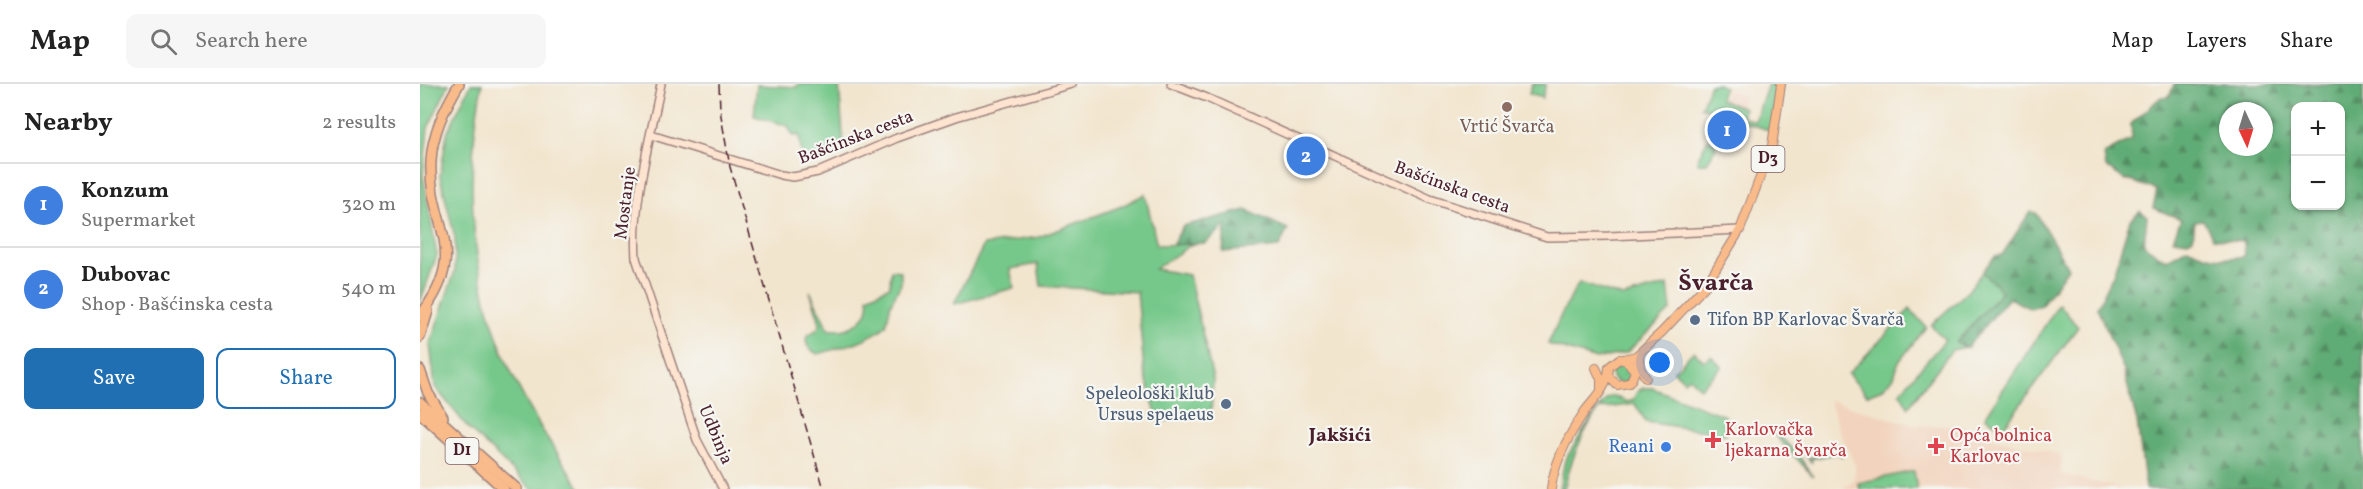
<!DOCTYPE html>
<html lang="en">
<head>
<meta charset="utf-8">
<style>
  :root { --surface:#fff; --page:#f6f6f6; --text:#222; --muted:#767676; --line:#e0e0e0; --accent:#1f6fb2 }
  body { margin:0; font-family:Vollkorn,serif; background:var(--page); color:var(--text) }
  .controls { position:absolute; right:18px; top:18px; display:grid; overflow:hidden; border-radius:12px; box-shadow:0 2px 4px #0004 }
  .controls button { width:54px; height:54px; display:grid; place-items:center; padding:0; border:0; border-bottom:2px solid var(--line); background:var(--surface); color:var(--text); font:30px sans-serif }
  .compass { position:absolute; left:1799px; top:18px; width:54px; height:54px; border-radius:50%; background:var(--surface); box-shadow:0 2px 4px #0004; rotate:176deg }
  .you { position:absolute; left:1240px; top:279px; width:21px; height:21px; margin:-15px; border:4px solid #fff; border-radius:50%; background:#1a73e8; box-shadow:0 0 0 9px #1a73e833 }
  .badge { display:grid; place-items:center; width:39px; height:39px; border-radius:50%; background:var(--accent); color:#fff; font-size:20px; font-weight:700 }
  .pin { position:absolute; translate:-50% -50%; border:3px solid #fff; box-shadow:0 2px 6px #0006 }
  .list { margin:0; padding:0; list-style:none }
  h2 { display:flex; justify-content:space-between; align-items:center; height:78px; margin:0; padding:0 24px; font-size:26px }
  h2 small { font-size:20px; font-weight:400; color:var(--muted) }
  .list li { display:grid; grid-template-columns:39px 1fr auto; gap:18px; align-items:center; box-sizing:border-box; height:84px; padding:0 24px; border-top:2px solid var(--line) }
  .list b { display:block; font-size:22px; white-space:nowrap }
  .list p { margin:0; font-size:20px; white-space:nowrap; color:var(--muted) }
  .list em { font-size:20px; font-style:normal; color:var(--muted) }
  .actions { display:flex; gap:12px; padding:18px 24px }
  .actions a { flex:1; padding:14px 0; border:2px solid var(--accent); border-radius:12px; text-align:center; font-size:21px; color:var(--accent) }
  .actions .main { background:var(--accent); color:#fff }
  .icon { flex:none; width:33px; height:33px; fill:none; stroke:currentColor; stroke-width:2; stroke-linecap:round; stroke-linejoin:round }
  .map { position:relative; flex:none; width:1943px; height:405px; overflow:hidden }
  header { display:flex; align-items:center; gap:36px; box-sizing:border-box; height:84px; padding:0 30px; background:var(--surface); border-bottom:2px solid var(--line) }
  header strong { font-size:28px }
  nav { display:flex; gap:33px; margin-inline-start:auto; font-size:21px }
  .search { width:420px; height:54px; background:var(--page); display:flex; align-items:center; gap:15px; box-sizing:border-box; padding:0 21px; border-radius:12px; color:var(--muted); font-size:22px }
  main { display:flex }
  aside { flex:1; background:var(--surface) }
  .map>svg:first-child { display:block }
</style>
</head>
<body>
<header>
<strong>Map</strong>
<div class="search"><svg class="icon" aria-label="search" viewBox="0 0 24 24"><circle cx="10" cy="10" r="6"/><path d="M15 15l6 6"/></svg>Search here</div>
<nav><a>Map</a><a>Layers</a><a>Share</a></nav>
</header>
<main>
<aside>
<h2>Nearby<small>2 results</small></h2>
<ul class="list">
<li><span class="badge" style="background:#3f7fe0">1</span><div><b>Konzum</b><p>Supermarket</p></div><em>320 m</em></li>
<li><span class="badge" style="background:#3f7fe0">2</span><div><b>Dubovac</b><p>Shop · Bašćinska cesta</p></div><em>540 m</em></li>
</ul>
<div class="actions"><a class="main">Save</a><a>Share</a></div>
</aside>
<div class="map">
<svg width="1943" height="405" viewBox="0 0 1943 405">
  <defs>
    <pattern id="forest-firs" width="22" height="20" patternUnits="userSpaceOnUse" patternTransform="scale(1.5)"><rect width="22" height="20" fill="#60ac76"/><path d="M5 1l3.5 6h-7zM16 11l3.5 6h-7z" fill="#518b61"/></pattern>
    <pattern id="garden-dots" width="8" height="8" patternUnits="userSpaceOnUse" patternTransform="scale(1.5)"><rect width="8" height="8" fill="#76c88a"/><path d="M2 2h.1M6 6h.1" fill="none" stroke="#68ab77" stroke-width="1.8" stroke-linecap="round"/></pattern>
  </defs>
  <rect width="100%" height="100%" fill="#f6f6f2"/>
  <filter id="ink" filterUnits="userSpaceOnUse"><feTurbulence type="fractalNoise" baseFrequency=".0167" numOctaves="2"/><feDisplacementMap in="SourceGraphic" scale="12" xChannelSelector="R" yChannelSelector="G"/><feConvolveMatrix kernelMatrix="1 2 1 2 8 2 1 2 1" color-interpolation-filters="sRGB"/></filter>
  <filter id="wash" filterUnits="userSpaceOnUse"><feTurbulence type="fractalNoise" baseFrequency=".008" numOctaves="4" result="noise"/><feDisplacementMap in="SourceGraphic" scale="24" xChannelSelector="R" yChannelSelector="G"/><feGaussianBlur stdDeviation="1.35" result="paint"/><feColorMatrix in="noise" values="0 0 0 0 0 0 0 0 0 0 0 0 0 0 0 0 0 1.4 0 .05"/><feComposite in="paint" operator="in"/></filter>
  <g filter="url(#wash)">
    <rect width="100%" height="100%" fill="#f2e5ce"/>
    <g fill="#f2d4be">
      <polygon points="1308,6 1324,12 1320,22 1304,16"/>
      <polygon points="1409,316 1496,342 1536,341 1571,353 1642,371 1640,390 1704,405 1422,405 1432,398 1435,389 1435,382 1419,347"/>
    </g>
    <g fill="#76c88a" stroke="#60745a" stroke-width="1.5">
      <polygon points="0,0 29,0 8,44 3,92 17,171 0,219"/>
      <path d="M51 0H62C45 88 49 182 82 266 101 316 131 361 161 405H112L49 345 15 303 10 260 35 187V154L20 92 27 49Z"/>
      <polygon points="378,0 419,0 424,66 383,79 379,51 373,52 368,42 334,32 337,1 377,3"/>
      <polygon points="1112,0 1126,0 1122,14 1109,10"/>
      <polygon points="1290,0 1298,0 1304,3 1300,15 1324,24 1322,33 1335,37 1348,0 1362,0 1354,48 1281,23"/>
      <polygon points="1288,55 1294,57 1296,63 1287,79 1277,79 1277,76"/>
      <polygon points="725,110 737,161 772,160 735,185 769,191 793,295 791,330 738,338 724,286 717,208 621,202 618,180 590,185 594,204 534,220 564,161 619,153 702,122"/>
      <path d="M471 186 481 187V200L471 219 466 242C446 258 422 263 398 270 389 266 384 261 387 252L399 244 400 239 390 207 408 245C429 250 452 235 448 213L470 202Z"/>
      <polygon points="1562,188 1583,207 1536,259 1547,263 1532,266 1488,323 1480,308 1525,256 1511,241 1548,207"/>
      <polygon points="1159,199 1203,213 1248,201 1251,226 1206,269 1176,275 1128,260 1142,229"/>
      <polygon points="1639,220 1658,243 1583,344 1565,333"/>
      <polygon points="1490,225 1506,243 1478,279 1474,293 1462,305 1447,311 1428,290"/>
      <polygon points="1274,267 1284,277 1291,272 1302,283 1280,304 1269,293 1264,297 1254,287"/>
      <path d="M1223 304H1232L1305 332 1306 350 1226 338 1215 320 1179 325C1161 350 1151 375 1144 405H1139L1145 376 1175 328 1188 314 1194 312 1207 318 1213 316 1217 308Z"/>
      <polygon points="1352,344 1379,372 1393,392 1350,346"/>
      <polygon points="1416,361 1422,373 1418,369 1391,375 1392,379 1385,371 1389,374 1416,365"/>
      <polygon points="1494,387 1497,405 1440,405 1438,399"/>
    </g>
    <g fill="url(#forest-firs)" stroke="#556650" stroke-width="1.5" fill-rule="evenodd">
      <path d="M1754 0H1943V405H1726L1717 338 1703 284 1677 224 1693 191 1710 136 1720 127 1727 132 1724 161 1746 176 1767 164C1787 173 1804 177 1825 172L1824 157 1793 154 1783 136 1775 137 1773 154 1768 157 1753 155 1761 135 1733 124 1737 106 1704 95 1686 83 1684 70 1712 55 1711 40 1741 13H1749ZM1920 22V122H1876V22ZM1808 27H1844V63H1808Z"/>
      <polygon points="826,126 868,145 859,163 803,168 805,142 785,159 752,161 763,142"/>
      <polygon points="1610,128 1616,129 1648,184 1622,221 1611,225 1589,214 1547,263 1536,259 1582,207 1562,188 1575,172 1582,171"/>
    </g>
    <circle fill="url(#garden-dots)" stroke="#60745a" stroke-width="1.5" cx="1201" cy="289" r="10"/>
  </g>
  <g filter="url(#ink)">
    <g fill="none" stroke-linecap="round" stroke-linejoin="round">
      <g stroke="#9e827c" stroke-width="10">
        <g id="secondary">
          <path d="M241 0C230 56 212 117 216 174L277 356 303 405"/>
          <polyline points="751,0 787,14 1010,115 1127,153 1189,152 1320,146"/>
          <polyline points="231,51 361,91 373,93 398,88 477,54 536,33 652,0"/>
        </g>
      </g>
      <g stroke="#9e827c" stroke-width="10">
        <g id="primary">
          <polyline points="1219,274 1220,284 1226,294"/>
          <polyline points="1203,275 1216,272 1242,248 1286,201 1309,164 1320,146 1352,62 1361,0"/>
          <polyline points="1176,284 1181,295 1181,305"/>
          <path d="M1214 286 1207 277 1199 275 1189 283 1188 292 1197 301 1209 299C1216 292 1215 280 1220 270"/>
          <path d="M1131 405C1134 379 1150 349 1165 327 1174 315 1184 307 1188 292"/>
        </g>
      </g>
      <g stroke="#9e827c" stroke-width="12">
        <g id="highway">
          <path d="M0 232C52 165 8 144 11 78 12 49 25 24 39 0"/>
          <polyline points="0,253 8,227"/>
          <polyline points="0,286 8,309 23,333"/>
          <polyline points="0,318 97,405"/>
          <polyline points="0,329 84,405"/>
        </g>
      </g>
      <use href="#secondary" stroke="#fde4d1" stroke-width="7"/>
      <use href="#primary" stroke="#fabb8b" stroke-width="8"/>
      <use href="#highway" stroke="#fabb8b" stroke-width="9"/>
      <polyline stroke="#4a1f2b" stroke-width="1.5" stroke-dasharray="9 4.5" stroke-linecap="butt" points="299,0 300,26 310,83 404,405"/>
    </g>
  </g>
  <circle fill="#8d6e63" stroke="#f6f6f2" stroke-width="2" cx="1087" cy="23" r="6"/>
  <g fill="#5c6f8a" stroke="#f6f6f2" stroke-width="2">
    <circle cx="1275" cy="236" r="6"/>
    <circle cx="806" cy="320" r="6"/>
  </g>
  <g fill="#e0444e" stroke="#f6f6f2" stroke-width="2">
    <path d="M1290 347h6v6h6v6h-6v6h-6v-6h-6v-6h6z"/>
    <path d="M1513 353h6v6h6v6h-6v6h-6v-6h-6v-6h6z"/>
  </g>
  <circle fill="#3f7fe0" stroke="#f6f6f2" stroke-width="2" cx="1246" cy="363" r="6"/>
  <g text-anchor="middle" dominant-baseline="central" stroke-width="4.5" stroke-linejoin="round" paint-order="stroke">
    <g fill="#f6f6f2" stroke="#7e6067" stroke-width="1.5">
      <rect x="1331.5" y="62" width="33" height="26" rx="4.5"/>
      <rect x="25.5" y="354" width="33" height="26" rx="4.5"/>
    </g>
    <g font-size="16" font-weight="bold" fill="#4a1f2b">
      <text x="1348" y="75">D3</text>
      <text x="42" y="367">D1</text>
    </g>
    <g font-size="18" fill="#785e54" stroke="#f6f6f2">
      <text x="1087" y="43">Vrtić Švarča</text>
    </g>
    <g font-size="18" fill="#4a1f2b" stroke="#f6f6f2">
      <text transform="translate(436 54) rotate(-21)">Bašćinska cesta</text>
      <text transform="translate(1032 104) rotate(20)">Bašćinska cesta</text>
      <text transform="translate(206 119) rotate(-83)">Mostanje</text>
      <text transform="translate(295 351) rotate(67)">Udbinja</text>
    </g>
    <g font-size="18" fill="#4e5e75" stroke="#f6f6f2" text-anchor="start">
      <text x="1287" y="236">Tifon BP Karlovac Švarča</text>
      <text x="794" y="310" text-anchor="end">Speleološki klub<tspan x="794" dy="21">Ursus spelaeus</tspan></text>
    </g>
    <g font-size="18" fill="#be3a42" stroke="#f6f6f2" text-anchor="start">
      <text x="1305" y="346">Karlovačka<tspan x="1305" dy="21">ljekarna Švarča</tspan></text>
      <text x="1530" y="352">Opća bolnica<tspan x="1530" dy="21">Karlovac</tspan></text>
    </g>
    <g font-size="18" fill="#366cbe" stroke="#f6f6f2" text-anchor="end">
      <text x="1234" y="363">Reani</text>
    </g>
    <g font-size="20" font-weight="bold" fill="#4a1f2b" stroke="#f6f6f2">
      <text x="920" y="352">Jakšići</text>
    </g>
    <g font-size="24" font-weight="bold" fill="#4a1f2b" stroke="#f6f6f2">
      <text x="1296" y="200">Švarča</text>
    </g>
  </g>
</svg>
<div class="controls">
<button>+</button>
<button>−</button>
</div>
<svg class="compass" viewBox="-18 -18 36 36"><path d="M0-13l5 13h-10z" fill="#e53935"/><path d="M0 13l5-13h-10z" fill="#767676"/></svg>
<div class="you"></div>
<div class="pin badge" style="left:1307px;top:46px;background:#3f7fe0">1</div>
<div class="pin badge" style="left:886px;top:72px;background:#3f7fe0">2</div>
</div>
</main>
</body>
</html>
